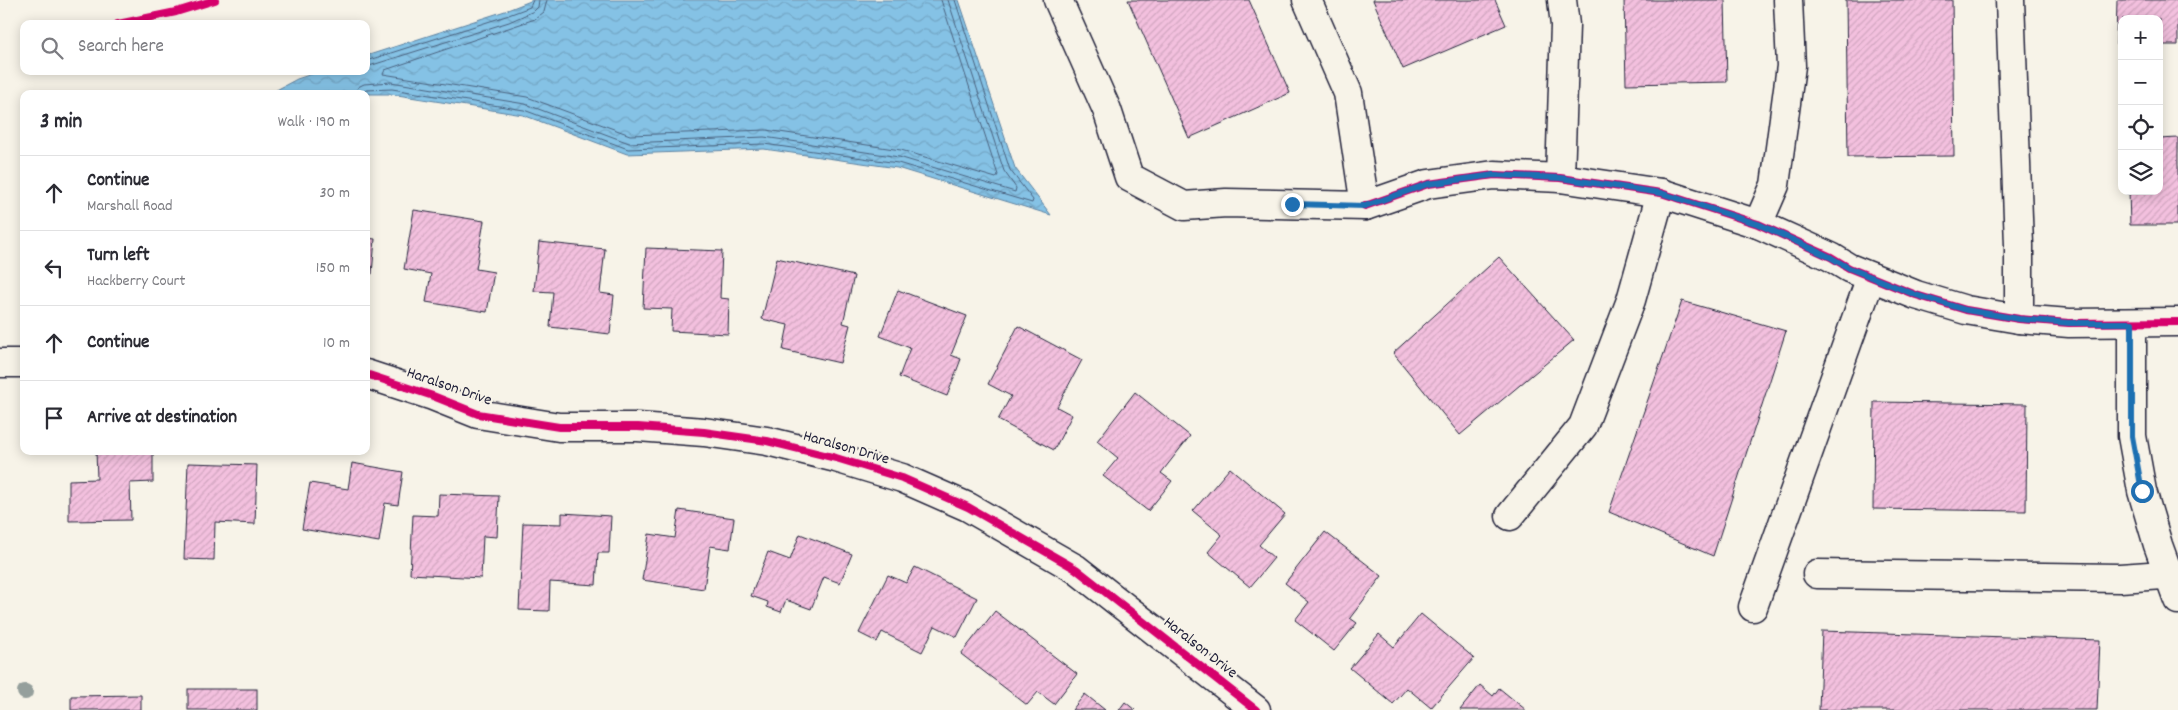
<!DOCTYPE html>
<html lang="en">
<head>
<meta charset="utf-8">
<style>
  :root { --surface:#fff; --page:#f7f7f7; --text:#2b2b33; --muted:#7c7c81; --line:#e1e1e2 }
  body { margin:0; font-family:Dekko,sans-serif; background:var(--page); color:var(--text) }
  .controls { position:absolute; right:15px; top:15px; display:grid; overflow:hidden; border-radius:10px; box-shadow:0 2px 12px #0003 }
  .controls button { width:45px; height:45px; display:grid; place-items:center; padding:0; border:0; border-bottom:1px solid var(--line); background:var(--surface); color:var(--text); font:25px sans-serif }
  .stop { position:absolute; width:15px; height:15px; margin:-11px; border:4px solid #1f6fb2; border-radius:50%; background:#fff }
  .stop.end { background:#1f6fb2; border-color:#fff; box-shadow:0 1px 5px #0008 }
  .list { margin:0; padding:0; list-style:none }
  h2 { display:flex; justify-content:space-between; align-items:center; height:65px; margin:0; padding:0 20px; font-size:21px }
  h2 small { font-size:16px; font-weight:400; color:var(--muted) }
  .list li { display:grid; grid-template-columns:32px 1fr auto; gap:15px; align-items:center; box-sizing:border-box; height:75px; padding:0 20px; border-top:1px solid var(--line) }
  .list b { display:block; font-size:19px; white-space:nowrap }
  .list p { margin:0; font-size:16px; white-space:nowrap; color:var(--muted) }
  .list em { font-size:16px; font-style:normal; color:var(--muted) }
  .icon { flex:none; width:28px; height:28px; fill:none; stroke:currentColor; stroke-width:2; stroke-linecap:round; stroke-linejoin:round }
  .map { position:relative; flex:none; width:2178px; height:710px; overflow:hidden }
  .search { position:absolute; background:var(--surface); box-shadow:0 2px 12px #0003; left:20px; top:20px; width:350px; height:55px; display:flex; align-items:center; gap:12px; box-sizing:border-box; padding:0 18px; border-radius:10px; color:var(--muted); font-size:19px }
  .panel { position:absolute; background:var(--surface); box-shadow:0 2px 12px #0003; left:20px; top:90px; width:350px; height:365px; border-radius:10px }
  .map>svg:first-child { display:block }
</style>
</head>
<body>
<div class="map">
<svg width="2178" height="710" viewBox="0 0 2178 710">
  <defs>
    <pattern id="water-waves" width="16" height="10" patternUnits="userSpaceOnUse" patternTransform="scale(1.25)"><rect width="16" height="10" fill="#85c2e5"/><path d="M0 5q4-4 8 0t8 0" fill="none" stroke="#73a6c5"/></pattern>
    <pattern id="building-hatch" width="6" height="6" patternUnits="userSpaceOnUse" patternTransform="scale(1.25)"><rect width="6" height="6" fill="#f3c0de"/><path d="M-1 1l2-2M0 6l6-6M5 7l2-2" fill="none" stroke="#d0a5bf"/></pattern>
  </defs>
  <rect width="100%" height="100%" fill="#f7f3e8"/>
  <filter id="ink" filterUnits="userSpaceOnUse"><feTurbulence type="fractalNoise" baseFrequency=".02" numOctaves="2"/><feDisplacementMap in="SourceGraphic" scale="10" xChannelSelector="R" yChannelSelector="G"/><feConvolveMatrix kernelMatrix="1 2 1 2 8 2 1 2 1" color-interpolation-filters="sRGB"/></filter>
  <g filter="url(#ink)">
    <polygon fill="url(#water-waves)" stroke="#5d82a1" points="533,0 959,0 1015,168 1051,215 897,168 764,149 627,154 523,115 391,94 269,94 297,79 321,71 366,71 366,56 505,11"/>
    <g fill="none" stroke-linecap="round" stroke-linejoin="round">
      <g stroke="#4a627f" stroke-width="1">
        <polyline points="547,0 544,12 535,19 385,70 383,74 527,97 630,135 766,130 901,150 996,178 998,175 941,0"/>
        <polyline points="366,61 506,16 530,7 533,0"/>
        <polyline points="366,67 509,22 534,11 538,7 539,0"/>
        <polyline points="355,94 358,87 364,84 391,82 525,104 629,143 764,137 899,157 1015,192 1016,188 1004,171 948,0"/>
        <polyline points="362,94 366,90 392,89 524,110 628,149 764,144 898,163 1032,203 1033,200 1010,170 955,0"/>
      </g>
    </g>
    <g fill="url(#building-hatch)" stroke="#22223b">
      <polygon points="1128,0 1249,0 1290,93 1189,138"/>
      <polygon points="1373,0 1495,0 1506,25 1403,69"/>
      <polygon points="1624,0 1725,0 1727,82 1626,84"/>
      <polygon points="1846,0 1952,0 1954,156 1848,157"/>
      <polygon points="2117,0 2178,0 2178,45 2159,45 2159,19 2122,19 2122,45 2116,44"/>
      <polygon points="2178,138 2178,225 2130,225 2129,191 2159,191 2159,139"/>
      <polygon points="414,210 484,221 476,269 494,272 487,312 426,302 431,274 404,269"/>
      <polygon points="366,238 375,239 372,274 366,274"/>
      <polygon points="539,242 605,249 600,293 614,295 610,334 550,327 553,292 534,291"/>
      <polygon points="646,248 722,251 720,298 729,299 728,334 671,331 672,309 643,308"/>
      <polygon points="1499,257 1574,340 1460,435 1393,353"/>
      <polygon points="777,258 854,276 843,323 850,325 840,363 783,350 788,325 762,319"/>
      <polygon points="898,290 967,316 951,355 961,359 947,396 899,377 910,348 880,336"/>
      <polygon points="1682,301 1786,331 1713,556 1609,512"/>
      <polygon points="1018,326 1082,360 1057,407 1072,415 1054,450 998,420 1011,396 988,384"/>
      <polygon points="1135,392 1190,436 1161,473 1172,481 1148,511 1103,476 1118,458 1097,441"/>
      <polygon points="1874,402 2027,404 2026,511 1873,509"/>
      <polygon points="96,451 153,451 153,482 130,483 131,520 69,521 69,480 97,479"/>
      <polygon points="188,463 257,465 255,524 215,522 214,560 184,559"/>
      <polygon points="352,463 403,472 398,505 385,503 379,542 302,529 310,483 348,489"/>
      <polygon points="1230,468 1285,514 1259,545 1274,558 1250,587 1208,552 1222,535 1193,511"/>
      <polygon points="439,494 499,496 497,537 483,536 481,578 410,574 413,515 438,516"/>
      <polygon points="679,510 734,518 730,549 710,546 704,589 642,580 649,534 675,538"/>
      <polygon points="562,513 611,516 609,553 598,553 596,585 550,582 549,611 519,610 523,523 562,524"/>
      <polygon points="1325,532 1382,576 1350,618 1357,623 1334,651 1295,620 1309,602 1285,583"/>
      <polygon points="800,534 852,554 840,583 824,577 811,609 786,600 781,612 767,607 768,602 751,596 768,552 790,560"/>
      <polygon points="915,567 977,598 957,637 935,626 922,652 882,632 877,642 859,633 888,575 906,583"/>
      <polygon points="995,611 1077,674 1054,704 1038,692 1027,705 961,654"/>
      <polygon points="1421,614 1474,658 1431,708 1407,688 1393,704 1350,668 1379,634 1394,647"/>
      <polygon points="1822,631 2100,640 2097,710 1819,710"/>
      <polygon points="1480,685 1493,696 1499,688 1526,710 1460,710"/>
      <rect x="188" y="689" width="69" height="21"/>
      <polygon points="1085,694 1105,710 1072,710"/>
      <polygon points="141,695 141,710 71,710 71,696"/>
      <polygon points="1125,702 1135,710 1119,710"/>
    </g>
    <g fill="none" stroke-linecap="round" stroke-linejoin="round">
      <g stroke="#22223b" stroke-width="31">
        <g id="minor">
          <polyline points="1058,0 1107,110 1129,177 1184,206 1226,203 1365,206 1428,184 1494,175 1560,178 1661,193 1758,224 1831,257 1849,268 1916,295 1966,310 2019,319 2069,323 2178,322"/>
          <polyline points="1307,0 1348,93 1365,206"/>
          <polyline points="2010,0 2019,245 2019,319"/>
          <polyline points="1560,178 1565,25 1562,0"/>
          <polyline points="1758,224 1775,185 1791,66 1788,0"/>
          <polyline points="2132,323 2132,436 2142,491 2158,545 2178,600"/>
          <polyline points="0,363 24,363"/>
          <polyline points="366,374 433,396 478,414 559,427 638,427 704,432 767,441 836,458 902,478 968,507 1076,569 1256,710"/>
          <polyline points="1510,516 1583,426 1631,300 1661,193"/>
          <polyline points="1817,574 2120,578 2178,574"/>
          <polyline points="1753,607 1871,277"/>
        </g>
      </g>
      <use href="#minor" stroke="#f7f3e8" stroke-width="28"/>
      <g stroke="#f7f3e8" stroke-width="11">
        <g id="cycleway">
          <polyline points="118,24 176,12 215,0"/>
          <polyline points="1365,206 1428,184 1494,175 1560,178 1661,193 1758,224 1831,257 1849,268 1916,295 1966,310 2019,319 2069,323 2178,322"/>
          <polyline points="366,374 433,396 478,414 559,427 638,427 704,432 767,441 836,458 902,478 968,507 1076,569 1256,710"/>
        </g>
      </g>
      <use href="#cycleway" stroke="#d6006c" stroke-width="8"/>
    </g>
    <circle fill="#959f9c" cx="25" cy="692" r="8"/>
  </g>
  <g fill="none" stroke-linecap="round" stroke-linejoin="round" filter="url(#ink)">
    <polyline stroke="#1f6fb2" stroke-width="6" points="1292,204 1365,206 1428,184 1494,175 1560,178 1661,193 1758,224 1830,257 1849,268 1916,295 1966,310 2019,319 2069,323 2132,323 2132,436 2142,491"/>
  </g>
  <g text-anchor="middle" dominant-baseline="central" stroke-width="4.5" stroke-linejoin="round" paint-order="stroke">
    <g font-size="16" fill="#22223b" stroke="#f7f3e8">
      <text transform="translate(449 387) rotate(19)">Haralson Drive</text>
      <text transform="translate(846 448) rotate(16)">Haralson Drive</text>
      <text transform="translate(1200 648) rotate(38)">Haralson Drive</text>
    </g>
  </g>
</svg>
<div class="controls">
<button>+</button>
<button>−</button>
<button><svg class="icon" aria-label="locate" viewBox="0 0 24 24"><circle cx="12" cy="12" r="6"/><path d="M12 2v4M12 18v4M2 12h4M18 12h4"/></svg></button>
<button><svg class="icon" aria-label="layers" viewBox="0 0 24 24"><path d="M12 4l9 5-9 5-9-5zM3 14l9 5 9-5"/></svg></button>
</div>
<div class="stop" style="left:2142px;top:491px"></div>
<div class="stop end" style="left:1292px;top:204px"></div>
<div class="search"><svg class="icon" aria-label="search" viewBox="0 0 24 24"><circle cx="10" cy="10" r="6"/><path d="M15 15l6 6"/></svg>Search here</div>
<section class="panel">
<h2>3 min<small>Walk · 190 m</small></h2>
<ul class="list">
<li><svg class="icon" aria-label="ahead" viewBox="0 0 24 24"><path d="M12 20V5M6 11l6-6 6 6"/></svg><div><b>Continue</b><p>Marshall Road</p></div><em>30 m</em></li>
<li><svg class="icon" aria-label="left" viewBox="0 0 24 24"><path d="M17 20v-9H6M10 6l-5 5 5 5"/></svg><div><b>Turn left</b><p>Hackberry Court</p></div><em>150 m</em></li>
<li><svg class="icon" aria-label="ahead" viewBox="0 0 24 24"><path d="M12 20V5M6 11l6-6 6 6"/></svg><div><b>Continue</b></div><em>10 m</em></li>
<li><svg class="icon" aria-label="arrive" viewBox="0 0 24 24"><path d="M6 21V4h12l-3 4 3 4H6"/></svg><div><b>Arrive at destination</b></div></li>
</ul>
</section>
</div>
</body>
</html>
